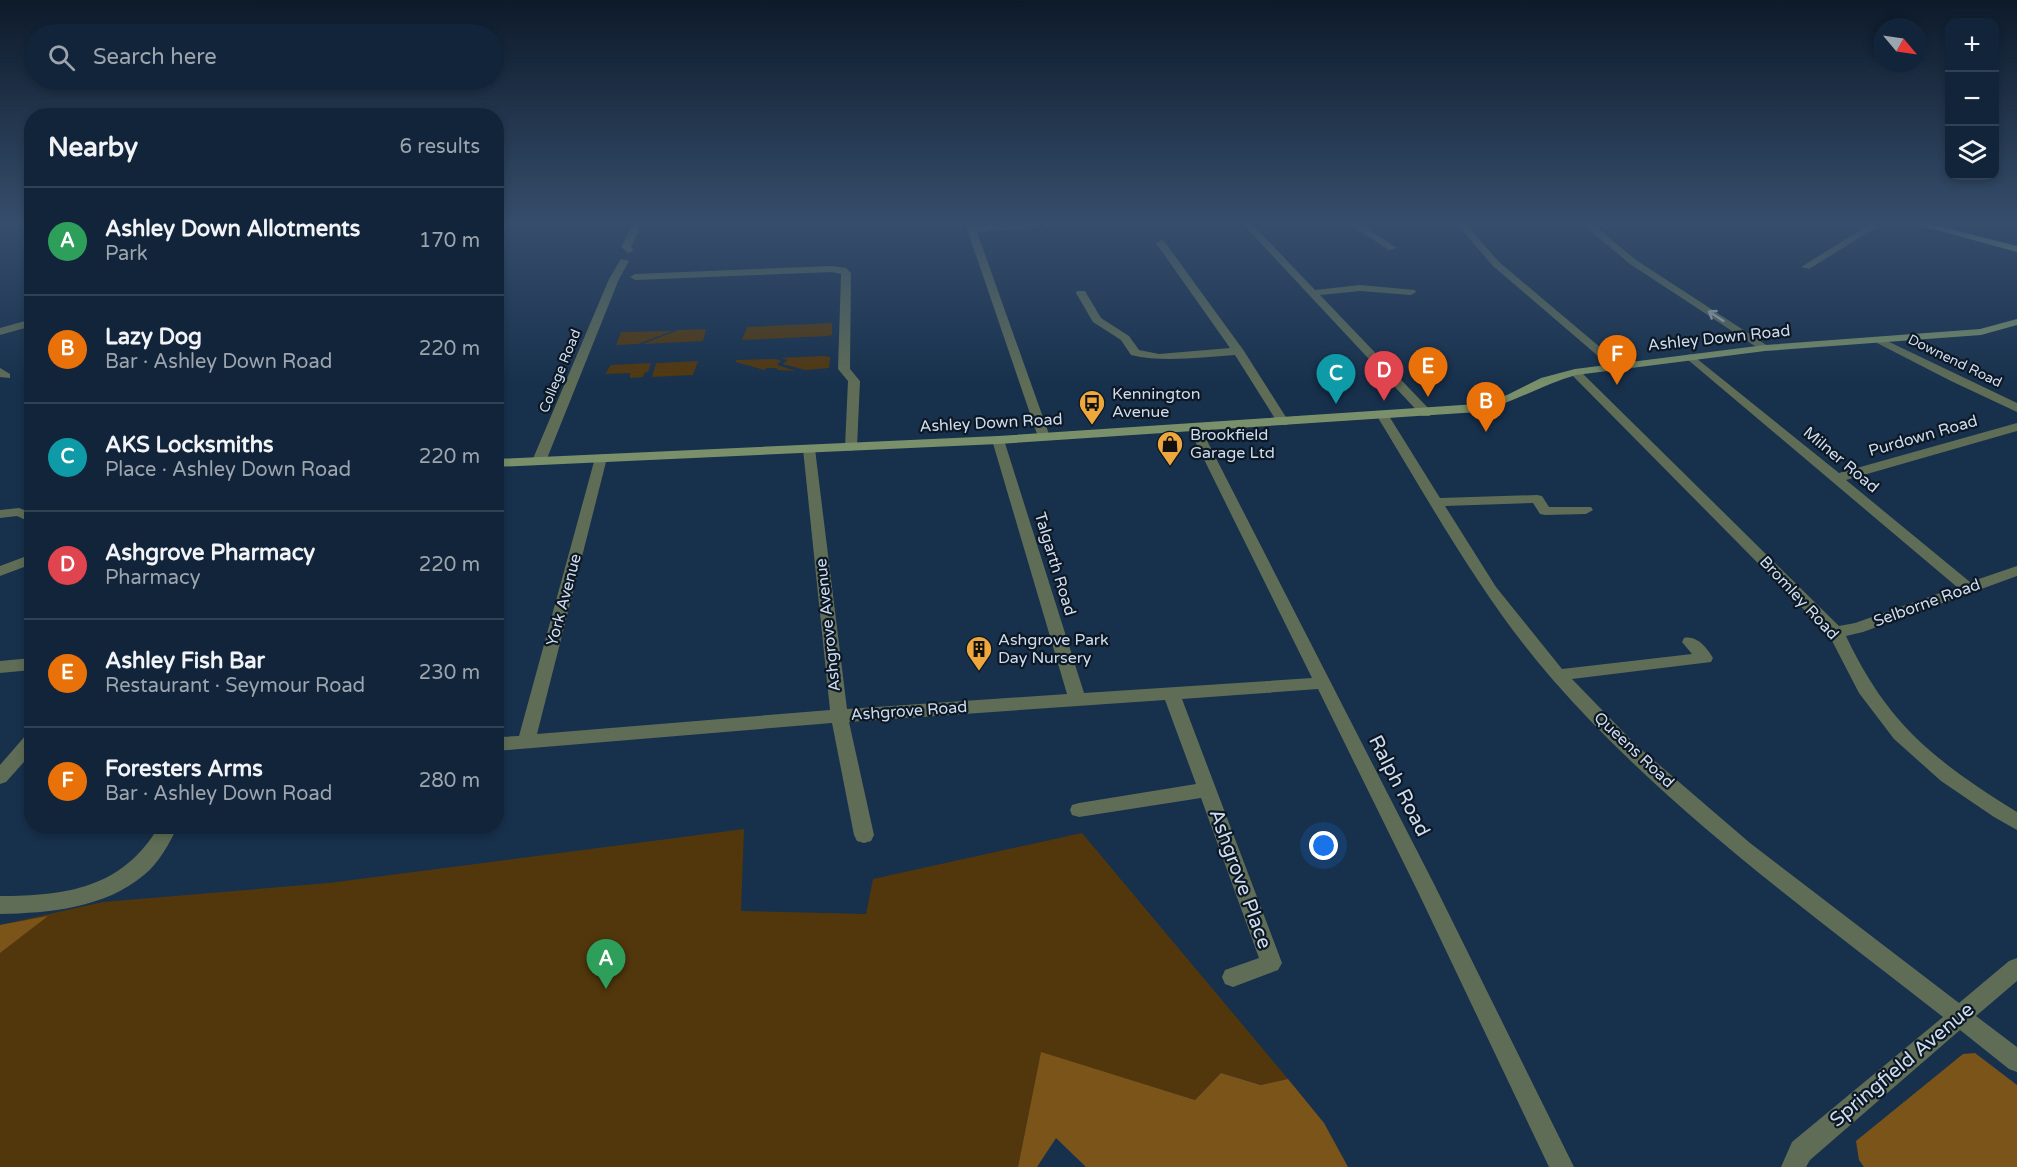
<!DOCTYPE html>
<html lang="en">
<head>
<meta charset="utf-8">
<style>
  :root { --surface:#112439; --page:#1e3044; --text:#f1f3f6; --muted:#9ca4ae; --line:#304153; --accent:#8c9099 }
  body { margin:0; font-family:"Varela Round",sans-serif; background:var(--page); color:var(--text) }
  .controls { position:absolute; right:18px; top:18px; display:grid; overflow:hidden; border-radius:12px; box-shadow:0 3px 9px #0003 }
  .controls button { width:54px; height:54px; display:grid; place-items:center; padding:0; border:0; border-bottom:2px solid var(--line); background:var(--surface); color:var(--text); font:30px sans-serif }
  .compass { position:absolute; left:1873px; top:18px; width:54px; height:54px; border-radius:50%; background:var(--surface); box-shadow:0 3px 9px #0003; rotate:119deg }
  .you { position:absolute; left:1324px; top:846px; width:21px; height:21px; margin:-15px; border:4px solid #fff; border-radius:50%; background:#1a73e8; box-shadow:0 0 0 9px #1a73e833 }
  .badge { display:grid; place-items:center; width:39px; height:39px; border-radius:50%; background:var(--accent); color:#fff; font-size:20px; font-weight:700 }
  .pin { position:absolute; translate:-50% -50px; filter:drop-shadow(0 2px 3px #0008) }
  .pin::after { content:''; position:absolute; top:32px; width:21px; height:18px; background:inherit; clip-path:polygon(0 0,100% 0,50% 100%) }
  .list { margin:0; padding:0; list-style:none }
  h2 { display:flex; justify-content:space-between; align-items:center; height:78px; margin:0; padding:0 24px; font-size:26px }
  h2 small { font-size:20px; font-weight:400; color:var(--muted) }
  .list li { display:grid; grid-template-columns:39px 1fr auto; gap:18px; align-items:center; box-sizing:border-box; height:108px; padding:0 24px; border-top:2px solid var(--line) }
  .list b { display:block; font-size:22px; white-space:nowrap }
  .list p { margin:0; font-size:20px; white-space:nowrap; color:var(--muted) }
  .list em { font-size:20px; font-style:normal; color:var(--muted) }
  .icon { flex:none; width:33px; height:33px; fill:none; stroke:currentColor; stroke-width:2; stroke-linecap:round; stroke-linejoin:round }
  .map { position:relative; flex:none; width:2017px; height:1167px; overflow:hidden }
  .search { position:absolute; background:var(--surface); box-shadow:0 3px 9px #0003; left:24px; top:24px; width:480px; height:66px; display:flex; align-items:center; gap:15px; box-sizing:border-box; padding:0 21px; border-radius:33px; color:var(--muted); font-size:22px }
  .panel { position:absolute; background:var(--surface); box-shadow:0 3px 9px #0003; left:24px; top:108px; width:480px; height:726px; border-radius:24px }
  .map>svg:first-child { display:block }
</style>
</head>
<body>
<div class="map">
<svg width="2017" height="1167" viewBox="0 0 2017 1167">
  <rect width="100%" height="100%" fill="#17304c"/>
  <g fill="#52370c">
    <polygon points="832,323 832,335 828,336 742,340 747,327"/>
    <polygon points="706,329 703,341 643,344 678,330"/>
    <polygon points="672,331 638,344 616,345 621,332"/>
    <polygon points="823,356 830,357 829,368 805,370 783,364 788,360 780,358"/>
    <polygon points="775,359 781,361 777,365 796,371 778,370 776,368 767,368 764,370 736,362 736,360"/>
    <polygon points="698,361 693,375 652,377 656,363"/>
    <polygon points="651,363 648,372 645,372 643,377 630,378 630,373 605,374 611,365"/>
    <polygon points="744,829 741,911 866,914 873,879 1082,833 1288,1079 1262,1085 1221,1073 1195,1100 1041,1053 1018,1167 0,1167 0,925 103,902 329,883"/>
  </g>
  <g fill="#7b541a">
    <polygon points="48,916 0,953 0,925"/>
    <polygon points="1041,1052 1195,1100 1221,1073 1261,1085 1288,1079 1324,1123 1348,1167 1086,1167 1056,1138 1037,1167 1018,1167"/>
    <polygon points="1975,1053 2017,1085 2017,1167 1864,1167 1859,1160 1856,1141 1963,1054"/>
  </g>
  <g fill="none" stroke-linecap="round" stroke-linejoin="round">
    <g fill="#5f6d56" fill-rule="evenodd">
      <polygon points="633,223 642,223 631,247 634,250 629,253 621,247"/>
      <polygon points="965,223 973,223 975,227 1061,223 1056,226 977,232 1050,437 1048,440 1040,440 1038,437"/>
      <polygon points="1242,223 1251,223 1315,290 1360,285 1415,290 1416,292 1411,295 1360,291 1320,295 1430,410 1430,416 1422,416"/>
      <polygon points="1347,223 1358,223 1397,248 1389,250"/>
      <polygon points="1456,223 1465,223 1499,262 1620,364 1620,368 1612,368 1493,266"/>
      <polygon points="1581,223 1591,223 1636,260 1771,348 1769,350 1761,350 1630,264"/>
      <polygon points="1872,223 1883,223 1809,269 1801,267"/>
      <path d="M1161 240 1164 241 1244 351 1289 422 1287 425H1279L1235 355C1200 357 1165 363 1131 355L1121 340 1093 322 1076 293 1077 291H1085L1101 318 1129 336 1139 350 1159 354 1230 348 1156 243Z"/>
      <polygon points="621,259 629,261 619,279 546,461 544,464 534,464 532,461 609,279"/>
      <polygon points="832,266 846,268 851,273 850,369 860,381 857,447 851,451 845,447 848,381 838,369 841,274 832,272 635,280 630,277 635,274"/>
      <polygon points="32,319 32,326 0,335 0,328"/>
      <polygon points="1881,338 2017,403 2017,412 1951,381 1877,343 1877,339"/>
      <path d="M1691 354 1839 473 2017 423V431L1846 480 1970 582 2017 566V576L1863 632 1846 636C1888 725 1935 761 2017 812V830L1994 817 1941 781 1894 739 1859 693 1829 635 1569 372 1575 369 1579 370 1839 626 1855 623 1957 587 1687 359V355Z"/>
      <polygon points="0,368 10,374 10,378 0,377"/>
      <path d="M1383 412 1389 416 1440 498 1537 495 1542 496 1549 507H1591L1593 510 1586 514 1545 515 1540 514 1533 503 1445 506 1496 587 1562 669 1692 654 1682 642 1684 638C1697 635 1707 648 1713 658L1711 662 1572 679 1636 745 1750 843 1959 1003 2009 961 2017 958V981L1976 1016 2017 1047V1072L2009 1069 1960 1030 1810 1160 1806 1167H1781L1792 1142 1943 1017C1808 911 1666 809 1553 680 1483 600 1432 506 1377 416Z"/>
      <polygon points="1194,423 1200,427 1434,884 1574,1167 1549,1167 1419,894 1318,689 1182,699 1282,963 1278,970 1233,987 1225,984 1222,977 1225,970 1259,958 1201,798 1079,817 1072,815 1070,810 1072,805 1079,803 1196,784 1165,700 849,722 874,835 871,841 864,843 857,841 854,835 832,723 496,751 496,737 519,736 595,458 601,454 607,458 537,734 830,710 803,449 809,445 815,449 847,709 1067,694 992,440 998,436 1004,440 1084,693 1312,678 1188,427"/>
      <polygon points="19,508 32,513 32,523 17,516 0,518 0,510"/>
      <polygon points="32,554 32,564 0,576 0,566"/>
      <polygon points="32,658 32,670 0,673 0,661"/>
      <polygon points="32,734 32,753 6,782 0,784 0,765 26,735"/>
      <path d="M159 826H178C169 844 159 863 144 875 105 908 49 913 0 914V896C66 896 123 888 159 826Z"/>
    </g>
    <path fill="#79906a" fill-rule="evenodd" d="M2017 319V325L1981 335 1765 351 1576 375C1542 385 1512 403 1478 412L998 444 496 467V459L998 436 1477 404 1507 395 1541 378 1575 369 1765 345 1980 329Z"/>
    <polygon fill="#8daa7a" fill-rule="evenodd" points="1911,223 1926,223 2017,246 2017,252"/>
  </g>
  <defs><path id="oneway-shaft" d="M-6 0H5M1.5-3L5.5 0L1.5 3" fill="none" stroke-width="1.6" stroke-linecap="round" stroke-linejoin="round" transform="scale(1.5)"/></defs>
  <use stroke="#a6b6b9" href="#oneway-shaft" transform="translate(1716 316) rotate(-147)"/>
  <linearGradient id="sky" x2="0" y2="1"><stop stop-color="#0d1a2a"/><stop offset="0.58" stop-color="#364e6c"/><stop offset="1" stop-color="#364e6c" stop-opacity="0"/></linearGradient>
  <rect width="2017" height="386" fill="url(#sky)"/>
  <defs>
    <g id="bus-pin" transform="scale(1.35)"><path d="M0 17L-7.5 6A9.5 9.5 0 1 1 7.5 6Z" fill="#eea73c" stroke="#0d1824"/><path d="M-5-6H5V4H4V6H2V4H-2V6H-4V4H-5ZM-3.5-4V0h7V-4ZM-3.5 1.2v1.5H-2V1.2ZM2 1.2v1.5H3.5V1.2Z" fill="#111"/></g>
    <g id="shop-pin" transform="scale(1.35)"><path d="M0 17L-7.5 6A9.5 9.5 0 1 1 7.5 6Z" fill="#eea73c" stroke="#0d1824"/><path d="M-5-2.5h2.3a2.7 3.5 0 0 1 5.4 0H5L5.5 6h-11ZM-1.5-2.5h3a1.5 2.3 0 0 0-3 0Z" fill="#111"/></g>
    <g id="building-pin" transform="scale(1.35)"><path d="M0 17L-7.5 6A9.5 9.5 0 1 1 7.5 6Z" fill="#eea73c" stroke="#0d1824"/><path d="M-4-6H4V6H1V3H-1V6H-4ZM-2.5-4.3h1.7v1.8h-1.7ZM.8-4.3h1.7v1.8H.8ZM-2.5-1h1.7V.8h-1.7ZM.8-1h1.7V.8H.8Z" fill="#111"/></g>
  </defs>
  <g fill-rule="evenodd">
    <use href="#bus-pin" x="1092" y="403"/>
    <use href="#shop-pin" x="1170" y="444"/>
    <use href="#building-pin" x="979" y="649"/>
  </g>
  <g text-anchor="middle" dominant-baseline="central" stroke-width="4.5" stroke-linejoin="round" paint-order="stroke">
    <g font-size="14" fill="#cdddef" stroke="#0d1824">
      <text transform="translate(1955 361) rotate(26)">Downend Road</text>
      <text transform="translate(560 371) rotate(-68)">College Road</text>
    </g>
    <g font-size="16" fill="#cdddef" stroke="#0d1824">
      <text transform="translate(1719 338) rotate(-6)">Ashley Down Road</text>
      <text transform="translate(991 423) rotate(-3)">Ashley Down Road</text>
      <text transform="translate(1923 436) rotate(-16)">Purdown Road</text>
      <text transform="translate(1841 460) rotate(40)">Milner Road</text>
      <text transform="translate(1055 564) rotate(73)">Talgarth Road</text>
      <text transform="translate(1799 598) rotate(47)">Bromley Road</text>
      <text transform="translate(564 600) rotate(-75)">York Avenue</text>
      <text transform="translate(1927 603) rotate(-20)">Selborne Road</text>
      <text transform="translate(828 625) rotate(-96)">Ashgrove Avenue</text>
      <text transform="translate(909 711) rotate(-4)">Ashgrove Road</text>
      <text transform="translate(1634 750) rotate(43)">Queens Road</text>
    </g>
    <g font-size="16" fill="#cdddef" stroke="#0d1824" text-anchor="start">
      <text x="1112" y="394">Kennington<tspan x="1112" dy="18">Avenue</tspan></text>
      <text x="1190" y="435">Brookfield<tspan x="1190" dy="18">Garage Ltd</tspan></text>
      <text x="998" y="640">Ashgrove Park<tspan x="998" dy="18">Day Nursery</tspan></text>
    </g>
    <g font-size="20" fill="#cdddef" stroke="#0d1824">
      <text transform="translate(1399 786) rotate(63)">Ralph Road</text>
      <text transform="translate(1240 879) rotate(70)">Ashgrove Place</text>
      <text transform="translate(1902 1065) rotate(-40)">Springfield Avenue</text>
    </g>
  </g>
</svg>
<div class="controls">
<button>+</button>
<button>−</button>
<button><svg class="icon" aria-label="layers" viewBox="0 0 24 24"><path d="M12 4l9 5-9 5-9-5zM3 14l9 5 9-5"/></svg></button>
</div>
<svg class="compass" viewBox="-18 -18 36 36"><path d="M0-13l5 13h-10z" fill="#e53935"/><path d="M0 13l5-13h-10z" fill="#9ca4ae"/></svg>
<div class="you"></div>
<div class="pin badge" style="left:606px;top:989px;background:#2e9e5b">A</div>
<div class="pin badge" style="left:1486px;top:432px;background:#e8710a">B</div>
<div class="pin badge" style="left:1336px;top:404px;background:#0f9aa8">C</div>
<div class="pin badge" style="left:1384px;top:401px;background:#e0444e">D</div>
<div class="pin badge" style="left:1428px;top:397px;background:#e8710a">E</div>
<div class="pin badge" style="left:1617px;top:385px;background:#e8710a">F</div>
<div class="search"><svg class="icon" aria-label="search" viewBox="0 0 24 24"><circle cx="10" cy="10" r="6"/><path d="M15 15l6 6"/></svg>Search here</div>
<section class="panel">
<h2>Nearby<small>6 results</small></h2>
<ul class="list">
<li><span class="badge" style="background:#2e9e5b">A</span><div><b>Ashley Down Allotments</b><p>Park</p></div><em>170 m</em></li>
<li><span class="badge" style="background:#e8710a">B</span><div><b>Lazy Dog</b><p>Bar · Ashley Down Road</p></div><em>220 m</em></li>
<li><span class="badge" style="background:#0f9aa8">C</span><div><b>AKS Locksmiths</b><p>Place · Ashley Down Road</p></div><em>220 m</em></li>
<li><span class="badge" style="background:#e0444e">D</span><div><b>Ashgrove Pharmacy</b><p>Pharmacy</p></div><em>220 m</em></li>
<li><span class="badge" style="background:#e8710a">E</span><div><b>Ashley Fish Bar</b><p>Restaurant · Seymour Road</p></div><em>230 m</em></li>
<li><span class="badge" style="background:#e8710a">F</span><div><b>Foresters Arms</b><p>Bar · Ashley Down Road</p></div><em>280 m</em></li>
</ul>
</section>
</div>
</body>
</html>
